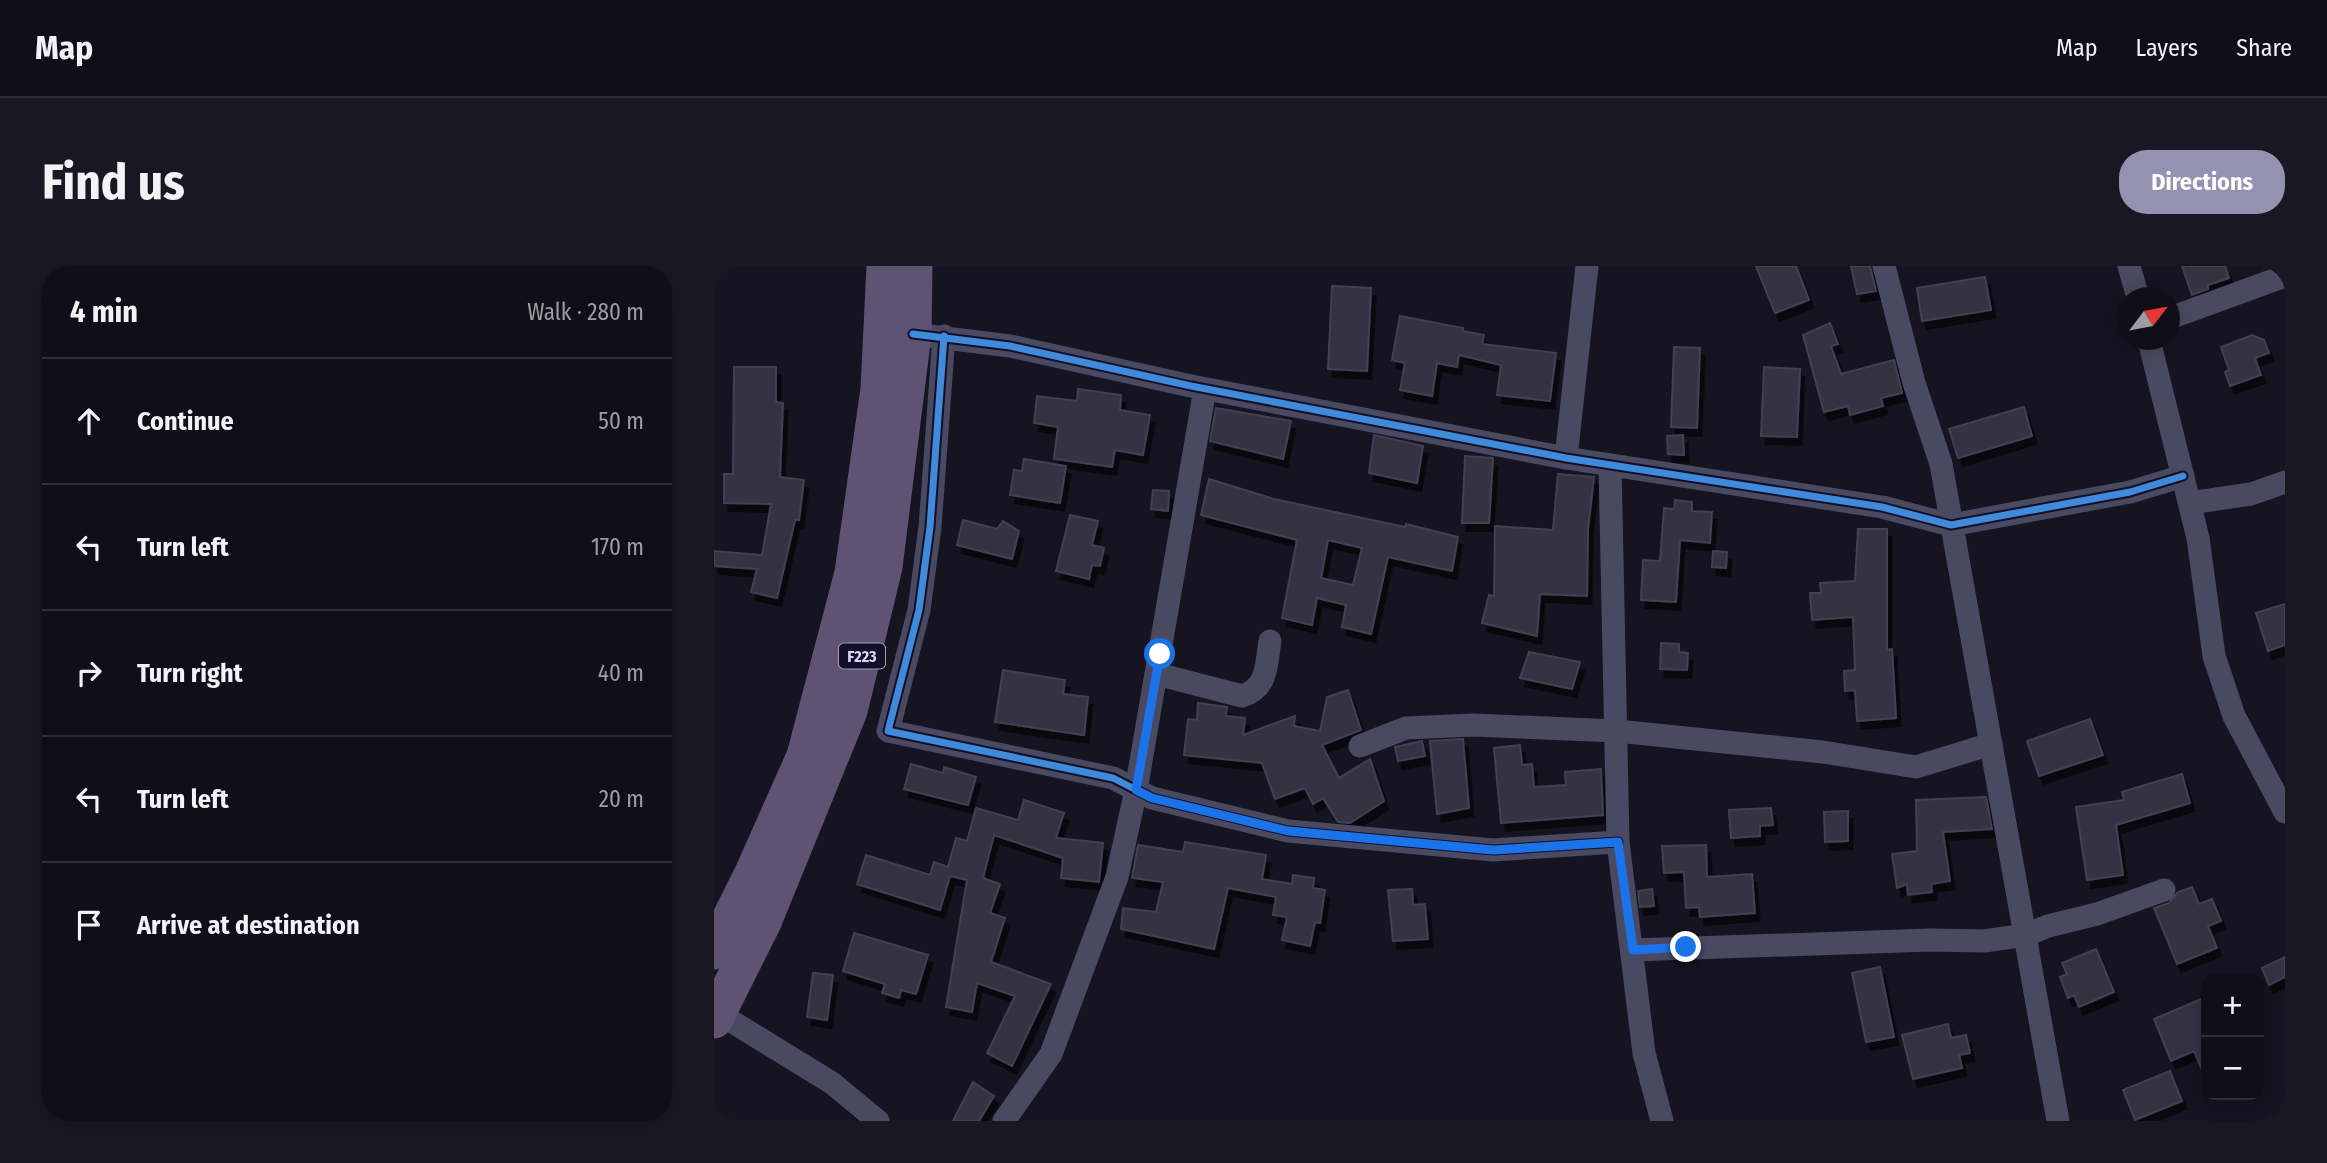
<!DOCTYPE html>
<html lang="en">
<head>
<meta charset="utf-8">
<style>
  :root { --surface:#100f19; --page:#191822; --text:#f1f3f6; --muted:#9c9ca2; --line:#302f38; --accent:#9591b1 }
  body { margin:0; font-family:"Fira Sans Condensed",sans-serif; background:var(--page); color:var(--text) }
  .controls { position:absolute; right:21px; bottom:21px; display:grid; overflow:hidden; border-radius:14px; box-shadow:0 4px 18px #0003 }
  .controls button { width:63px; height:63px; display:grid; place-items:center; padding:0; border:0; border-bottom:2px solid var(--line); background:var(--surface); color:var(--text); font:35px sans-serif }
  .compass { position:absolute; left:1403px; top:21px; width:63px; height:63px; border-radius:50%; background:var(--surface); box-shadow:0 4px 18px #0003; rotate:58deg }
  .stop { position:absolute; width:21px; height:21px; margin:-16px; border:5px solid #1a73e8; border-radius:50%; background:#fff }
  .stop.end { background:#1a73e8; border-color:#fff; box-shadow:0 2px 7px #0008 }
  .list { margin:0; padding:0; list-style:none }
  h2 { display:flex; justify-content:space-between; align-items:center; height:91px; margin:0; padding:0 28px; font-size:30px }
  h2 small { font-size:23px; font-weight:400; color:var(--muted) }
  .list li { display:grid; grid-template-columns:46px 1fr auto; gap:21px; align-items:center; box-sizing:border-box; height:126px; padding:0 28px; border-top:2px solid var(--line) }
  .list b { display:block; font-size:26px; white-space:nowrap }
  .list em { font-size:23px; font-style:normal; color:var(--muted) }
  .icon { flex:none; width:38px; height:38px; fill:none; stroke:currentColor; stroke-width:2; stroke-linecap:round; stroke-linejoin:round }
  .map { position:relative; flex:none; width:1571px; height:855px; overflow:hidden; border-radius:28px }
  header { display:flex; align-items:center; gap:42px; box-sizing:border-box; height:98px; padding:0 35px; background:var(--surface); border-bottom:2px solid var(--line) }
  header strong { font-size:33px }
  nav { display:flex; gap:38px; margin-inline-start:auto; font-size:24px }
  .intro { display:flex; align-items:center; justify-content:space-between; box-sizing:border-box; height:168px; padding:0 42px }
  h1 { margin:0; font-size:49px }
  .button { padding:18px 32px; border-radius:28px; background:var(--accent); color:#fff; font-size:24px; font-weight:700 }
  main { display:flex; gap:42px; padding:0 42px }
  aside { flex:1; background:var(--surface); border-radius:28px; box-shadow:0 4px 18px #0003 }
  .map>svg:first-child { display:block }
</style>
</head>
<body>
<header>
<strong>Map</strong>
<nav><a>Map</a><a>Layers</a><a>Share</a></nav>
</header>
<div class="intro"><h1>Find us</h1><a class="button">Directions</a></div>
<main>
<aside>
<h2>4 min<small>Walk · 280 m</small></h2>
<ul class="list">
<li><svg class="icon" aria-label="ahead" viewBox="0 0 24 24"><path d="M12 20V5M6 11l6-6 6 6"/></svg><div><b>Continue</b></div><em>50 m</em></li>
<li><svg class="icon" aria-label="left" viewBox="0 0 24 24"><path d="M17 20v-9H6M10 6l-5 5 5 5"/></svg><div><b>Turn left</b></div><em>170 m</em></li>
<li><svg class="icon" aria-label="right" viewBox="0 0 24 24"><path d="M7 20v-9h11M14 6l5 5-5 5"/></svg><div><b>Turn right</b></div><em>40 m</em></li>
<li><svg class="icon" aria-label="left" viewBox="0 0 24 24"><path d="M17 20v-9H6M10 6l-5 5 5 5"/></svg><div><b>Turn left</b></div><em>20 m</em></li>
<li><svg class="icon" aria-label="arrive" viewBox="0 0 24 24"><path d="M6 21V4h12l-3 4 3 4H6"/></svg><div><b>Arrive at destination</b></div></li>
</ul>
</aside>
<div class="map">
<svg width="1571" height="855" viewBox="0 0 1571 855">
  <defs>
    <filter id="shadow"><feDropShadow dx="4.5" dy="8" stdDeviation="0" flood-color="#0009"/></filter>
  </defs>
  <rect width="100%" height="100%" fill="#161421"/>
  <g fill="#343243" stroke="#433f54" stroke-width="2" fill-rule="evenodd" filter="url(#shadow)">
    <polygon points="1042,0 1082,0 1095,34 1061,47"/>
    <polygon points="1137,0 1156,0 1162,25 1143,28"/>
    <polygon points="1468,0 1511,0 1515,12 1494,19 1494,23 1478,29"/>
    <polygon points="1271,11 1277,44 1208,55 1203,22"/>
    <polygon points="618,20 657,22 653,105 614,103"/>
    <polygon points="686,50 749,62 749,65 770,69 768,78 842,87 836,135 783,129 787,99 745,89 743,101 723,97 718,130 686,124 691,97 678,94"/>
    <polygon points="1116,57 1124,78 1117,80 1127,108 1180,94 1188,127 1167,132 1169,140 1136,149 1134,140 1110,146 1089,69"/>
    <polygon points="1538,69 1550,74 1555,87 1541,92 1547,109 1516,120 1511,106 1515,104 1507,81"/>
    <polygon points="960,81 986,82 983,162 957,161"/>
    <polygon points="20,101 62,101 62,136 69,137 66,211 90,214 85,254 81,254 63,332 37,326 43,303 0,300 0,285 48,289 57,238 10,237 10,208 19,208"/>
    <polygon points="1050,101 1086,103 1083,171 1047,170"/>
    <polygon points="364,123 407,129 406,144 436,149 429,189 401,184 398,201 340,193 344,161 320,157 323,130 363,135"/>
    <polygon points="1310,141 1318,170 1244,192 1235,163"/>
    <polygon points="502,142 577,155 569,193 496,175"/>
    <polygon points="660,169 709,180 703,217 655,207"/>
    <polygon points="969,169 970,189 954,188 953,170"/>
    <polygon points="751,190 779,192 775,257 748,257"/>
    <polygon points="310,193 352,200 346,237 296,229 300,204 308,205"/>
    <polygon points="844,208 880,211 874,263 873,330 826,328 823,370 768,357 775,329 780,330 781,260 839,264"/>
    <path d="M495 213 560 233 691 261 692 258 744 271 738 305 674 291 657 368 628 361 632 339 603 332 598 359 568 352 583 274 487 249ZM614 274 648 282 639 319 607 312Z"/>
    <polygon points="439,224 455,225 454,245 437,243"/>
    <polygon points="961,234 978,236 978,245 998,246 996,277 966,274 962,336 927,334 929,294 946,295 950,242 960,243"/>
    <polygon points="356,249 384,255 378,279 390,282 386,300 378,299 375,313 342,305"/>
    <polygon points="249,254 283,263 289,255 305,265 298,293 243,279"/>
    <polygon points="1144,263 1173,263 1173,384 1178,383 1182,452 1143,455 1141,424 1131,425 1130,405 1141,404 1139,351 1098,354 1096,327 1107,327 1106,317 1141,315"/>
    <polygon points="999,285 1013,286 1012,302 998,301"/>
    <polygon points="1571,338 1571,379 1554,385 1542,347"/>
    <polygon points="947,377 965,378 965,386 974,387 973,404 946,403"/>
    <polygon points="815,386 866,396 858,423 806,412"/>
    <polygon points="289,404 351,414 349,428 374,431 370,469 281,456"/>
    <polygon points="634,424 647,464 608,479 625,512 656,493 670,535 636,557 624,556 609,532 599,538 591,522 561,533 548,497 470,489 474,453 483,454 484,437 513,441 512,450 531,452 529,469 581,450 580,460 606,465 613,431"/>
    <polygon points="1376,453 1389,489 1325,510 1313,475"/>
    <polygon points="749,473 755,542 723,548 716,475"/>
    <polygon points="708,475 711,490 684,495 681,481"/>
    <polygon points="806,479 808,499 818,498 820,521 852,519 851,506 887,503 889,549 787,557 780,482"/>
    <polygon points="197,498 229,507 230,501 262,511 254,539 190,523"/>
    <polygon points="1468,508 1476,537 1402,559 1409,609 1373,614 1362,541 1410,534 1408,526"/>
    <polygon points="1272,531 1278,563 1229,566 1236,615 1217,618 1218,626 1194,629 1193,618 1183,622 1178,588 1203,585 1202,534"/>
    <polygon points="310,534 350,547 342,572 389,577 385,616 347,612 349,592 280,569 269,612 286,618 276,647 291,652 277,696 337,718 298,800 273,787 301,730 263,717 258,746 232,741 253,614 236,610 226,644 143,618 152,589 216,609 220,596 234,601 242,572 253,575 262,542 304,554"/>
    <polygon points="1057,542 1059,559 1046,560 1046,570 1017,572 1015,544"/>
    <polygon points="1134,545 1134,575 1111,576 1110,546"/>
    <polygon points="471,576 552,589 548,613 578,618 579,609 600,612 599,622 611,624 606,657 601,656 596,680 568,674 573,651 559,649 562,631 514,622 500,683 407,663 409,642 442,646 449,616 418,612 424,579 469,586"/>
    <polygon points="992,579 993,611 1038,608 1041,647 986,651 985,641 972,642 970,606 950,607 948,580"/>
    <polygon points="1478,621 1485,638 1498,633 1507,655 1494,660 1503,682 1463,698 1440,642 1455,637 1464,626"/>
    <polygon points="698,623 699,639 711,638 714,673 679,675 674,624"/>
    <polygon points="938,623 940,640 926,641 924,625"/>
    <polygon points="140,667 214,689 202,728 187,724 185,732 168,727 171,718 129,705"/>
    <polygon points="1382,683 1400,726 1365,741 1360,729 1354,732 1346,711 1353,708 1348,697"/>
    <polygon points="1571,691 1571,711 1555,719 1548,702"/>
    <polygon points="1166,701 1180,771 1152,776 1138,707"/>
    <polygon points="99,707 119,709 113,754 93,751"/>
    <polygon points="1492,731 1492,813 1480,785 1457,795 1440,753"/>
    <polygon points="1234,758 1237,772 1252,769 1256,787 1245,789 1248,802 1199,813 1188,769"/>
    <polygon points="1456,805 1468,835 1421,854 1409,824"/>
    <polygon points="259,816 280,830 265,855 239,855"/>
  </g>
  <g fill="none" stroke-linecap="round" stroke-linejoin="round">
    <g stroke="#4a4962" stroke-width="23">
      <polyline points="1170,0 1200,117 1227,198 1344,855"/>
      <polyline points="1415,0 1424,32"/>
      <polyline points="1456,52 1571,10"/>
      <polyline points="199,68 296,80 477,120 852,192 1168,241 1237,259 1416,226 1469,210"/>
      <polyline points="230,70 216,261 205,344 174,465 399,512 438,532 574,565 779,584 904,576"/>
      <polyline points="1435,74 1484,272 1500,390 1520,450 1571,546"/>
      <polyline points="852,192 873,0"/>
      <polyline points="896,199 904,576 930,787 948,855"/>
      <polyline points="1476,237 1537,228 1571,216"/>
      <path d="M443 408 528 430C554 422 552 399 556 375"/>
      <polyline points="646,480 692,462 759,459 903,465 1109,486 1202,501 1277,478"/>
      <polyline points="919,684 1217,674 1270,675 1312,669 1334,660 1383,648 1450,624"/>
      <polyline points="4,747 118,817 164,855"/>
      <polyline points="290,855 337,788 403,611 422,524 491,123"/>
    </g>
    <g stroke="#5e5373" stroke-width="37">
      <polyline points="0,685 39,607 91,490 139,307 165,123 171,0"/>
      <polyline points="0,754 49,656 135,445 170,301 199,68 200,0"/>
    </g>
    <g stroke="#130f26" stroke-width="11">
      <g id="cycleway">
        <polyline points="199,68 296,80 477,120 852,192 1168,241 1237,259 1416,226 1469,210"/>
        <polyline points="230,70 216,261 205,344 174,465 399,512 438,532 574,565 779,584 904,576"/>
      </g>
    </g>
    <use href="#cycleway" stroke="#408adc" stroke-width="7"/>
  </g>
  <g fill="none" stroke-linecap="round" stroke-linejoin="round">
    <polyline stroke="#1a73e8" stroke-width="9" points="446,388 422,524 438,532 574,565 779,584 904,576 919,684 972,681"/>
  </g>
  <g text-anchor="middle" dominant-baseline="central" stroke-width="5" stroke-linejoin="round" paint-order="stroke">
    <rect fill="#130f26" stroke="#9e99be" stroke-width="2" x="125" y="377.5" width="46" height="25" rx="5"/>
    <g font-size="16" font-weight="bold" fill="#d9d4ff">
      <text x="148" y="390">F223</text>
    </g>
  </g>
</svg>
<div class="controls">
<button>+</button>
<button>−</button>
</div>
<svg class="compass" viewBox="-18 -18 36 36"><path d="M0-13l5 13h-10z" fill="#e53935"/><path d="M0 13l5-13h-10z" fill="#9c9ca2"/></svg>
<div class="stop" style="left:446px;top:388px"></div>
<div class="stop end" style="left:972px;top:681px"></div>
</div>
</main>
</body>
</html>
